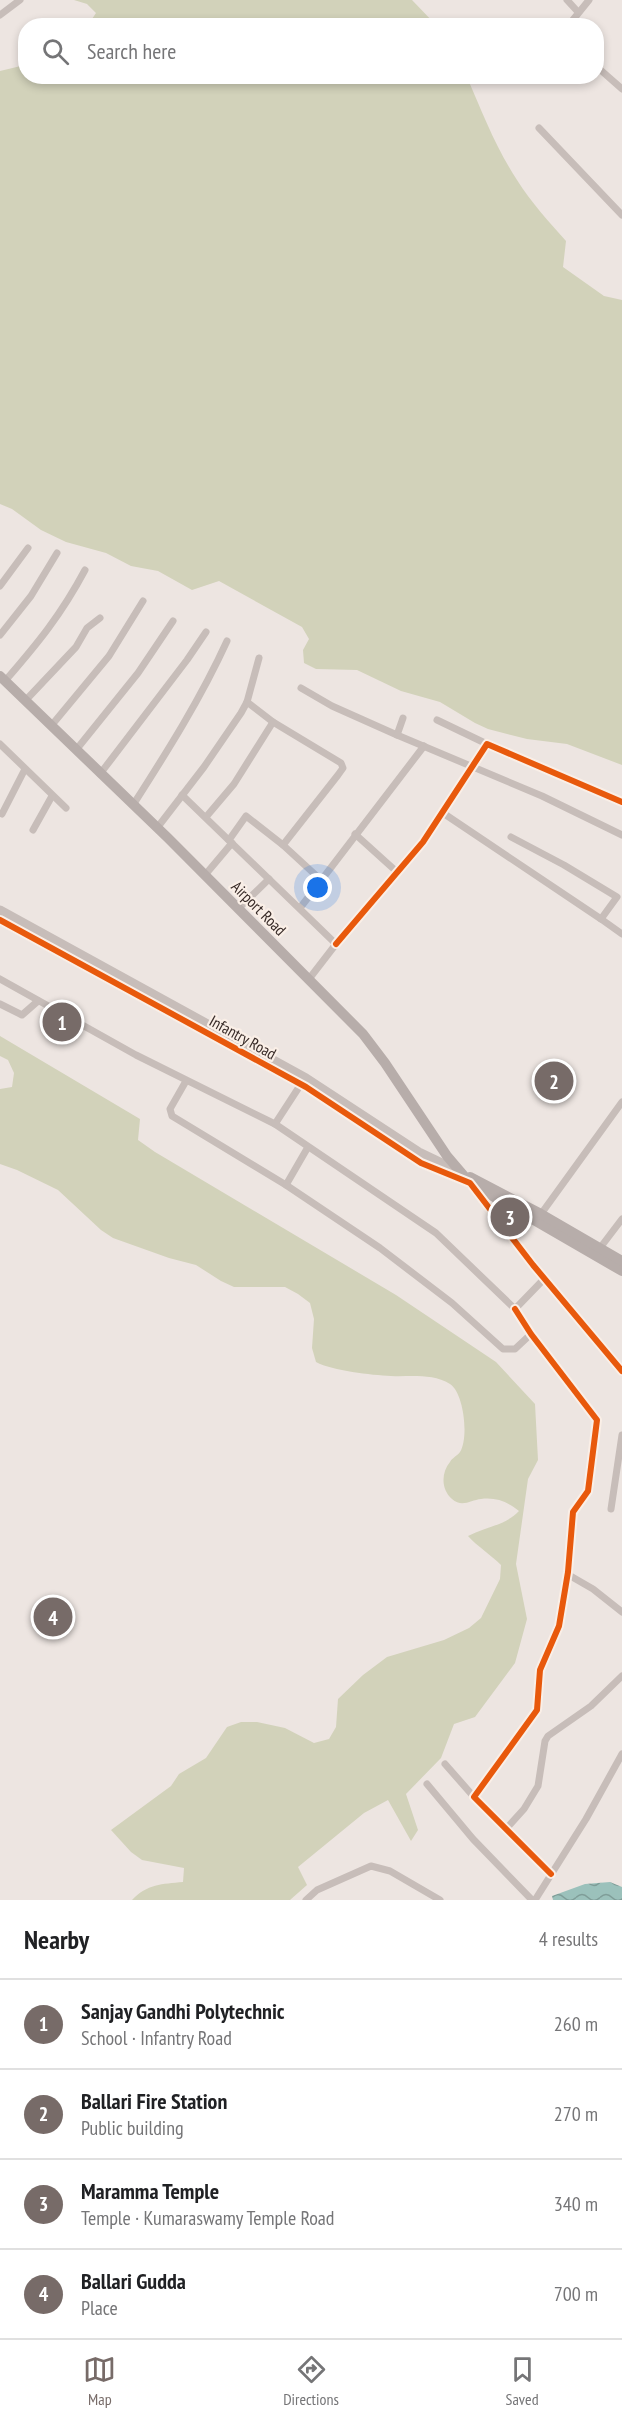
<!DOCTYPE html>
<html lang="en">
<head>
<meta charset="utf-8">
<style>
  :root { --surface:#fff; --page:#f2f2f2; --text:#202124; --muted:#757577; --line:#e0e0e0; --accent:#776b68 }
  body { margin:0; font-family:"PT Sans Narrow",sans-serif; background:var(--page); color:var(--text) }
  .you { position:absolute; left:318px; top:888px; width:21px; height:21px; margin:-15px; border:4px solid #fff; border-radius:50%; background:#1a73e8; box-shadow:0 0 0 9px #1a73e833 }
  .badge { display:grid; place-items:center; width:39px; height:39px; border-radius:50%; background:var(--accent); color:#fff; font-size:20px; font-weight:700 }
  .pin { position:absolute; translate:-50% -50%; border:3px solid #fff; box-shadow:0 2px 6px #0006 }
  .list { margin:0; padding:0; list-style:none }
  h2 { display:flex; justify-content:space-between; align-items:center; height:78px; margin:0; padding:0 24px; font-size:26px }
  h2 small { font-size:20px; font-weight:400; color:var(--muted) }
  .list li { display:grid; grid-template-columns:39px 1fr auto; gap:18px; align-items:center; box-sizing:border-box; height:90px; padding:0 24px; border-top:2px solid var(--line) }
  .list b { display:block; font-size:22px; white-space:nowrap }
  .list p { margin:0; font-size:20px; white-space:nowrap; color:var(--muted) }
  .list em { font-size:20px; font-style:normal; color:var(--muted) }
  .icon { flex:none; width:33px; height:33px; fill:none; stroke:currentColor; stroke-width:2; stroke-linecap:round; stroke-linejoin:round }
  .map { position:relative; flex:none; width:622px; height:1900px; overflow:hidden }
  .search { position:absolute; background:var(--surface); box-shadow:0 3px 9px #0003; left:18px; right:18px; top:18px; height:66px; display:flex; align-items:center; gap:15px; box-sizing:border-box; padding:0 21px; border-radius:24px; color:var(--muted); font-size:22px }
  .sheet { height:438px; background:var(--surface) }
  nav { display:flex; justify-content:space-around; align-items:center; box-sizing:border-box; height:84px; border-top:2px solid var(--line); background:var(--surface); font-size:16px; color:var(--muted) }
  nav a { display:grid; justify-items:center; gap:3px }
  nav .on { color:var(--accent) }
  .map>svg:first-child { display:block }
</style>
</head>
<body>
<div class="map">
<svg width="622" height="1900" viewBox="0 0 622 1900">
  <defs>
    <pattern id="water-waves" width="16" height="10" patternUnits="userSpaceOnUse" patternTransform="scale(1.5)"><rect width="16" height="10" fill="#9bc1bb"/><path d="M0 5q4-4 8 0t8 0" fill="none" stroke="#7f9d98"/></pattern>
  </defs>
  <rect width="100%" height="100%" fill="#ede5e1"/>
  <g fill="#d2d2ba">
    <polygon points="74,0 412,0 436,25 88,25 96,13 87,4"/>
    <path d="M25 65 26 76 467 77C482 112 496 148 517 180 531 202 549 222 566 241L563 267 604 296 622 300V765L567 744 527 739 488 729 475 723 440 702 401 691 357 670 316 669 304 663 303 650 309 639 302 627 219 581 192 590 158 571 131 566 106 553 66 542 41 530 12 509 0 504V71Z"/>
    <path d="M0 1036 140 1119 138 1140 155 1152 396 1295 496 1362 535 1404 538 1460 528 1479 516 1564 527 1619 515 1663 475 1717 454 1724 441 1758 406 1794 418 1830 411 1841 388 1800 364 1813 298 1867 307 1885 290 1900H132C147 1884 162 1884 183 1882L184 1868 142 1860 131 1852 111 1830 171 1786 179 1774 206 1758 227 1727 241 1722H257L285 1728 314 1743 329 1739 336 1727 338 1699 363 1675 387 1657 444 1640 469 1628 481 1618 500 1579 501 1565C490 1554 478 1547 468 1536 486 1527 506 1525 519 1511 508 1502 496 1497 481 1499 471 1500 462 1508 452 1499 441 1489 441 1473 450 1462 452 1458 457 1456 460 1452 469 1438 464 1393 450 1384 432 1373 410 1377 391 1376 371 1375 333 1371 316 1362L312 1348 314 1319 310 1303 298 1294 285 1287H234L221 1281 196 1265 169 1258 113 1238 101 1230 58 1190 17 1170 0 1164V1089L12 1087 14 1073 8 1060 0 1056Z"/>
  </g>
  <polygon fill="url(#water-waves)" points="610,1882 622,1887 622,1900 553,1900 552,1896 585,1884"/>
  <g fill="none" stroke-linecap="round" stroke-linejoin="round">
    <g stroke="#c7bdb9" stroke-width="7">
      <polyline points="567,0 578,12"/>
      <polyline points="0,15 20,0"/>
      <polyline points="568,26 589,0"/>
      <polyline points="596,66 622,89"/>
      <polyline points="539,128 622,215"/>
      <polyline points="0,586 28,548"/>
      <polyline points="0,635 31,596 57,553"/>
      <path d="M5 681C38 643 61 615 85 570"/>
      <polyline points="301,688 332,706 397,735 403,718"/>
      <polyline points="25,701 76,647 87,628 100,618"/>
      <polyline points="247,702 273,722"/>
      <polyline points="437,720 487,744"/>
      <polyline points="51,726 109,656 143,601"/>
      <polyline points="397,735 542,796 622,835"/>
      <polyline points="0,744 66,808"/>
      <polyline points="76,750 138,673 173,621"/>
      <polyline points="100,774 187,660 206,632"/>
      <polyline points="182,795 336,944 309,979"/>
      <path d="M133 805C167 752 201 698 227 641"/>
      <polyline points="443,813 601,919"/>
      <polyline points="2,814 25,769"/>
      <polyline points="206,817 234,784 273,722 341,763 343,768 338,775 283,845 246,816 229,840"/>
      <polyline points="157,828 204,767 241,713 247,702 259,658"/>
      <polyline points="33,830 52,796"/>
      <polyline points="355,834 397,872"/>
      <polyline points="511,837 564,865 617,897 601,919 622,934"/>
      <polyline points="283,845 321,880"/>
      <polyline points="205,875 232,843"/>
      <polyline points="300,908 424,746"/>
      <polyline points="238,909 269,879"/>
      <polyline points="336,944 423,842 487,744 622,802"/>
      <polyline points="0,979 136,1055 275,1124 301,1084"/>
      <polyline points="0,1004 22,1015 38,1001"/>
      <polyline points="186,1081 170,1109 172,1116 286,1185 380,1248 452,1303 503,1349 515,1349 531,1334"/>
      <polyline points="275,1124 436,1233 515,1309 545,1278"/>
      <polyline points="286,1185 308,1147"/>
      <polyline points="541,1214 622,1102"/>
      <polyline points="600,1248 622,1219"/>
      <polyline points="515,1309 531,1334 597,1420 588,1491 573,1512 568,1572 559,1626 540,1670 537,1710 474,1797 551,1874"/>
      <polyline points="611,1509 622,1435"/>
      <polyline points="567,1574 593,1589 622,1612"/>
      <polyline points="445,1764 474,1797"/>
      <polyline points="427,1784 473,1839 532,1900"/>
      <polyline points="506,1829 524,1809 538,1786 545,1741 548,1736 591,1706 622,1676"/>
      <polyline points="306,1900 317,1890 371,1866 390,1871 440,1900"/>
      <polyline points="535,1900 586,1819 622,1754"/>
    </g>
    <g stroke="#c7bdb9" stroke-width="9">
      <polyline points="0,910 306,1078 419,1152 461,1172"/>
      <polyline points="0,920 306,1087 421,1163 470,1183 533,1265 622,1371"/>
    </g>
    <g stroke="#b7adaa" stroke-width="10">
      <polyline points="0,676 168,838 363,1034 385,1063 447,1156 470,1183 622,1271"/>
      <polyline points="470,1177 541,1214 622,1261"/>
    </g>
    <g stroke="#faefe7" stroke-width="10">
      <g id="cycleway">
        <polyline points="0,920 306,1087 421,1163 470,1183 533,1265 622,1371"/>
        <polyline points="336,944 423,842 487,744 622,802"/>
        <polyline points="515,1309 531,1334 597,1420 588,1491 573,1512 568,1572 559,1626 540,1670 537,1710 474,1797 551,1874"/>
      </g>
    </g>
    <use href="#cycleway" stroke="#e8590c" stroke-width="6"/>
  </g>
  <g text-anchor="middle" dominant-baseline="central" stroke-width="4.5" stroke-linejoin="round" paint-order="stroke">
    <g font-size="16" fill="#372a27" stroke="#faefe7">
      <text transform="translate(259 908) rotate(45)">Airport Road</text>
      <text transform="translate(243 1037) rotate(29)">Infantry Road</text>
    </g>
  </g>
</svg>
<div class="you"></div>
<div class="pin badge" style="left:62px;top:1022px">1</div>
<div class="pin badge" style="left:554px;top:1081px">2</div>
<div class="pin badge" style="left:510px;top:1217px">3</div>
<div class="pin badge" style="left:53px;top:1617px">4</div>
<div class="search"><svg class="icon" aria-label="search" viewBox="0 0 24 24"><circle cx="10" cy="10" r="6"/><path d="M15 15l6 6"/></svg>Search here</div>
</div>
<section class="sheet">
<h2>Nearby<small>4 results</small></h2>
<ul class="list">
<li><span class="badge">1</span><div><b>Sanjay Gandhi Polytechnic</b><p>School · Infantry Road</p></div><em>260 m</em></li>
<li><span class="badge">2</span><div><b>Ballari Fire Station</b><p>Public building</p></div><em>270 m</em></li>
<li><span class="badge">3</span><div><b>Maramma Temple</b><p>Temple · Kumaraswamy Temple Road</p></div><em>340 m</em></li>
<li><span class="badge">4</span><div><b>Ballari Gudda</b><p>Place</p></div><em>700 m</em></li>
</ul>
</section>
<nav>
<a class="on"><svg class="icon" aria-label="map" viewBox="0 0 24 24"><path d="M3 6l6-2 6 2 6-2v14l-6 2-6-2-6 2zM9 4v14M15 6v14"/></svg>Map</a>
<a><svg class="icon" aria-label="directions" viewBox="0 0 24 24"><path d="M12 3l9 9-9 9-9-9zM9 14v-3h6M13 9l2 2-2 2"/></svg>Directions</a>
<a><svg class="icon" aria-label="saved" viewBox="0 0 24 24"><path d="M7 4h10v16l-5-4-5 4z"/></svg>Saved</a>
</nav>
</body>
</html>
